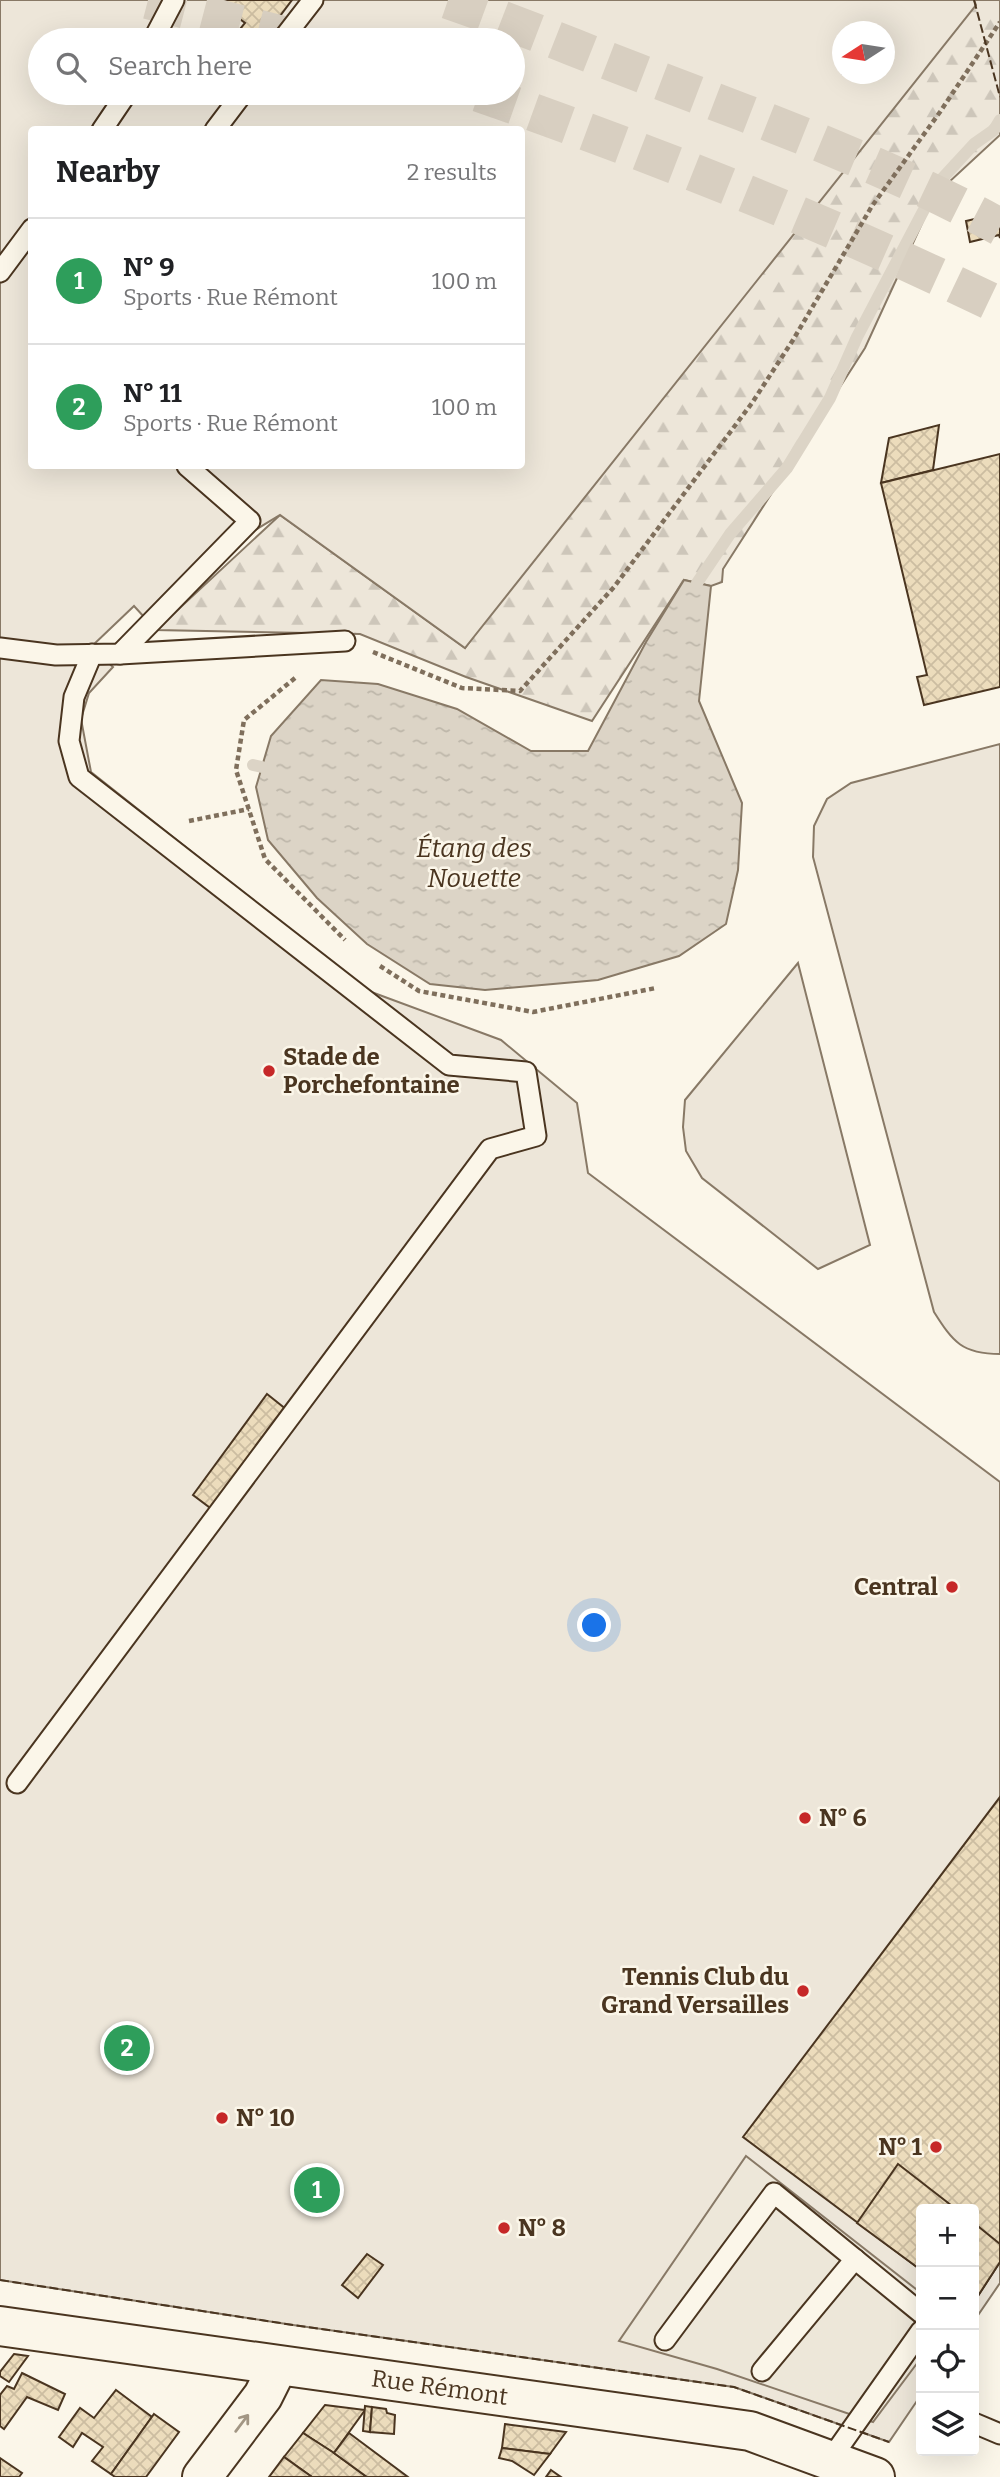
<!DOCTYPE html>
<html lang="en">
<head>
<meta charset="utf-8">
<style>
  :root { --surface:#fff; --page:#f6f6f6; --text:#202124; --muted:#757577; --line:#e0e0e0; --accent:#c62828 }
  body { margin:0; font-family:Bitter,serif; background:var(--page); color:var(--text) }
  .controls { position:absolute; right:21px; bottom:21px; display:grid; overflow:hidden; border-radius:7px; box-shadow:0 7px 28px #0002 }
  .controls button { width:63px; height:63px; display:grid; place-items:center; padding:0; border:0; border-bottom:2px solid var(--line); background:var(--surface); color:var(--text); font:35px sans-serif }
  .compass { position:absolute; left:832px; top:21px; width:63px; height:63px; border-radius:50%; background:var(--surface); box-shadow:0 7px 28px #0002; rotate:258deg }
  .you { position:absolute; left:595px; top:1626px; width:24px; height:24px; margin:-18px; border:5px solid #fff; border-radius:50%; background:#1a73e8; box-shadow:0 0 0 10px #1a73e833 }
  .badge { display:grid; place-items:center; width:46px; height:46px; border-radius:50%; background:var(--accent); color:#fff; font-size:23px; font-weight:700 }
  .pin { position:absolute; translate:-50% -50%; border:4px solid #fff; box-shadow:0 2px 7px #0006 }
  .list { margin:0; padding:0; list-style:none }
  h2 { display:flex; justify-content:space-between; align-items:center; height:91px; margin:0; padding:0 28px; font-size:30px }
  h2 small { font-size:23px; font-weight:400; color:var(--muted) }
  .list li { display:grid; grid-template-columns:46px 1fr auto; gap:21px; align-items:center; box-sizing:border-box; height:126px; padding:0 28px; border-top:2px solid var(--line) }
  .list b { display:block; font-size:26px; white-space:nowrap }
  .list p { margin:0; font-size:23px; white-space:nowrap; color:var(--muted) }
  .list em { font-size:23px; font-style:normal; color:var(--muted) }
  .icon { flex:none; width:38px; height:38px; fill:none; stroke:currentColor; stroke-width:2; stroke-linecap:round; stroke-linejoin:round }
  .map { position:relative; flex:none; width:1000px; height:2477px; overflow:hidden }
  .search { position:absolute; background:var(--surface); box-shadow:0 7px 28px #0002; left:28px; top:28px; width:497px; height:77px; display:flex; align-items:center; gap:18px; box-sizing:border-box; padding:0 24px; border-radius:38px; color:var(--muted); font-size:26px }
  .panel { position:absolute; background:var(--surface); box-shadow:0 7px 28px #0002; left:28px; top:126px; width:497px; height:343px; border-radius:7px }
  .map>svg:first-child { display:block }
</style>
</head>
<body>
<div class="map">
<svg width="1000" height="2477" viewBox="0 0 1000 2477">
  <defs>
    <pattern id="forest-firs" width="22" height="20" patternUnits="userSpaceOnUse" patternTransform="scale(1.75)"><rect width="22" height="20" fill="#ede6d9"/><path d="M5 1l3.5 6h-7zM16 11l3.5 6h-7z" fill="#cdc6ba"/></pattern>
    <pattern id="water-ripples" width="26" height="14" patternUnits="userSpaceOnUse" patternTransform="scale(1.75)"><rect width="26" height="14" fill="#dcd4c6"/><path d="M2 4q2-2 4 0t4 0M15 11q2-2 4 0t4 0" fill="none" stroke="#beb7aa"/></pattern>
    <pattern id="building-cross-hatch" width="8" height="8" patternUnits="userSpaceOnUse" patternTransform="scale(1.75)"><rect width="8" height="8" fill="#ecdcbc"/><path d="M0 0l8 8M0 8l8-8" fill="none" stroke="#ccbda1"/></pattern>
  </defs>
  <rect width="100%" height="100%" fill="#fbf6e9"/>
  <polygon fill="url(#forest-firs)" stroke="#887966" stroke-width="2" points="943,0 1000,0 1000,135 935,195 865,348 723,569 722,582 711,586 684,580 592,721 466,677 360,634 156,630 280,515 465,648"/>
  <g fill="#ede6d9" stroke="#887966" stroke-width="2" fill-rule="evenodd">
    <path d="M0 0H974L976 5 465 648 280 515 237 541 156 630 134 606 91 647 113 667 89 693 81 719 91 772 366 990 501 1040 577 1103 588 1173 1000 1482V2283L974 2321V2209H921V2395L889 2442 734 2387 293 2325 0 2280ZM842 32H884V74H842ZM40 40H513V93H40ZM32 130H522V466H32Z"/>
    <path d="M1000 744V1354C962 1354 953 1342 934 1312L813 857 814 826 827 799 851 783Z"/>
    <polygon points="798,963 870,1245 818,1269 702,1178 686,1151 683,1127 685,1100"/>
  </g>
  <polygon fill="#ede7d9" stroke="#887966" stroke-width="2" points="746,2156 921,2293 921,2358 873,2422 717,2369 619,2341"/>
  <polygon fill="url(#water-ripples)" stroke="#887966" stroke-width="2" points="684,580 711,586 699,701 742,803 738,870 726,924 679,956 598,980 485,990 430,984 367,944 317,898 268,840 256,787 271,736 321,680 378,684 457,709 531,751 588,751 646,642"/>
  <g fill="none" stroke-linecap="round" stroke-linejoin="round">
    <g stroke="#dcd4c6" stroke-width="12">
      <polyline points="697,583 730,534 787,468 830,398 857,337 938,183 974,144 994,130 1000,120"/>
      <polyline points="253,765 262,767"/>
    </g>
  </g>
  <g fill="url(#building-cross-hatch)" stroke="#4a3520" stroke-width="2">
    <polygon points="227,0 292,0 262,40 245,40 236,34 245,23 223,6"/>
    <polygon points="1000,213 1000,238 999,235 970,242 966,221"/>
    <polygon points="939,425 933,470 881,483 889,438"/>
    <polygon points="1000,454 1000,687 924,705 917,677 927,675 881,483"/>
    <polygon points="267,1394 292,1414 217,1513 193,1495"/>
    <polygon points="1000,1797 1000,2262 974,2302 974,2209 921,2209 921,2270 743,2137"/>
    <polygon points="898,2164 956,2209 921,2209 921,2270 857,2223"/>
    <polygon points="974,2223 1000,2244 1000,2262 974,2302"/>
    <polygon points="367,2254 383,2265 358,2298 342,2285"/>
    <polygon points="14,2354 28,2356 9,2382 0,2376 0,2372"/>
    <polygon points="22,2373 65,2394 58,2410 27,2397 4,2429 0,2426 0,2395 7,2386 14,2389"/>
    <polygon points="116,2390 152,2417 111,2474 92,2461 103,2447 82,2433 73,2447 59,2437 80,2408 94,2418"/>
    <polygon points="325,2405 365,2410 334,2453 303,2433"/>
    <polygon points="365,2406 372,2407 370,2432 363,2431"/>
    <polygon points="372,2407 386,2409 387,2413 395,2415 394,2434 370,2432"/>
    <polygon points="154,2414 179,2432 146,2477 115,2477 111,2474"/>
    <polygon points="505,2424 566,2432 550,2454 502,2448"/>
    <polygon points="303,2433 334,2453 367,2477 312,2477 284,2457"/>
    <polygon points="349,2433 408,2477 367,2477 334,2453"/>
    <polygon points="502,2448 550,2454 534,2475 512,2461 499,2458"/>
    <polygon points="284,2457 312,2477 269,2477"/>
    <polygon points="0,2458 22,2473 19,2477 0,2477"/>
    <polygon points="551,2470 561,2477 546,2477"/>
  </g>
  <g fill="none" stroke-linecap="round" stroke-linejoin="round">
    <g stroke="#d8cfc1" stroke-width="38" stroke-dasharray="38 19" stroke-linecap="butt">
      <polyline points="148,0 302,40"/>
      <path d="M448 0C512 22 574 48 637 72 760 119 885 164 1000 227"/>
      <path d="M479 93C656 155 831 224 1000 306"/>
    </g>
    <g stroke="#4a3520" stroke-width="23">
      <g id="lane">
        <polyline points="153,40 174,0"/>
        <polyline points="282,40 313,0"/>
        <polyline points="102,130 127,93"/>
        <polyline points="215,130 243,93"/>
        <polyline points="0,272 32,229"/>
        <polyline points="0,648 56,655 120,654 345,641"/>
        <polyline points="120,654 250,521 187,466"/>
        <polyline points="17,1783 490,1149 536,1136 526,1072 449,1065 79,777 69,741 74,697 92,654"/>
        <polyline points="665,2340 774,2193 921,2313"/>
        <polyline points="762,2371 855,2259"/>
        <polyline points="974,2423 1000,2434"/>
        <polyline points="830,2460 921,2331"/>
      </g>
    </g>
    <g stroke="#4a3520" stroke-width="42">
      <g id="street">
        <path id="s1" d="M0 2326 750 2431 875 2477"/>
        <polyline points="202,2477 263,2396 278,2366"/>
      </g>
    </g>
    <g stroke="#7f6f5c" stroke-width="4.5" stroke-dasharray="5 3.5" stroke-linecap="butt">
      <polyline points="373,652 462,688 520,691 614,587 752,403 793,340 872,206 940,112 1000,22"/>
      <polyline points="295,678 244,720 236,770 265,859 345,940"/>
      <polyline points="189,821 249,809"/>
      <polyline points="380,966 419,991 533,1012 656,988"/>
    </g>
    <use href="#lane" stroke="#fbf6e9" stroke-width="19"/>
    <use href="#street" stroke="#fbf6e9" stroke-width="38"/>
    <g stroke="#4a3520" stroke-width="2" stroke-dasharray="9 3.5" stroke-linecap="butt">
      <polyline points="974,0 1000,97"/>
      <polyline points="0,2280 293,2325 734,2387 889,2442"/>
    </g>
  </g>
  <defs><path id="oneway-shaft" d="M-6 0H5M1.5-3L5.5 0L1.5 3" fill="none" stroke-width="1.6" stroke-linecap="round" stroke-linejoin="round" transform="scale(1.75)"/></defs>
  <use stroke="#a29684" href="#oneway-shaft" transform="translate(242 2423) rotate(-53)"/>
  <g fill="#c62828" stroke="#fbf6e9" stroke-width="2.5">
    <circle cx="269" cy="1071" r="7"/>
    <circle cx="952" cy="1587" r="7"/>
    <circle cx="805" cy="1818" r="7"/>
    <circle cx="803" cy="1991" r="7"/>
    <circle cx="222" cy="2118" r="7"/>
    <circle cx="936" cy="2147" r="7"/>
    <circle cx="504" cy="2228" r="7"/>
  </g>
  <g text-anchor="middle" dominant-baseline="central" stroke-width="5" stroke-linejoin="round" paint-order="stroke">
    <g font-size="24" font-weight="bold" fill="#4a3520" stroke="#fbf6e9" text-anchor="start">
      <text x="283" y="1057">Stade de<tspan x="283" dy="28">Porchefontaine</tspan></text>
      <text x="938" y="1587" text-anchor="end">Central</text>
      <text x="819" y="1818">N° 6</text>
      <text x="789" y="1977" text-anchor="end">Tennis Club du<tspan x="789" dy="28">Grand Versailles</tspan></text>
      <text x="236" y="2118">N° 10</text>
      <text x="922" y="2147" text-anchor="end">N° 1</text>
      <text x="518" y="2228">N° 8</text>
    </g>
    <g font-size="24" fill="#4a3520" stroke="#fbf6e9">
      <text stroke="none"><textPath href="#s1" startOffset="444">Rue Rémont</textPath></text>
    </g>
    <g font-size="26" font-style="italic" fill="#4a3520" stroke="#fbf6e9">
      <text x="474" y="848">Étang des<tspan x="474" dy="30">Nouette</tspan></text>
    </g>
  </g>
</svg>
<div class="controls">
<button>+</button>
<button>−</button>
<button><svg class="icon" aria-label="locate" viewBox="0 0 24 24"><circle cx="12" cy="12" r="6"/><path d="M12 2v4M12 18v4M2 12h4M18 12h4"/></svg></button>
<button><svg class="icon" aria-label="layers" viewBox="0 0 24 24"><path d="M12 4l9 5-9 5-9-5zM3 14l9 5 9-5"/></svg></button>
</div>
<svg class="compass" viewBox="-18 -18 36 36"><path d="M0-13l5 13h-10z" fill="#e53935"/><path d="M0 13l5-13h-10z" fill="#757577"/></svg>
<div class="you"></div>
<div class="pin badge" style="left:317px;top:2190px;background:#2e9e5b">1</div>
<div class="pin badge" style="left:127px;top:2048px;background:#2e9e5b">2</div>
<div class="search"><svg class="icon" aria-label="search" viewBox="0 0 24 24"><circle cx="10" cy="10" r="6"/><path d="M15 15l6 6"/></svg>Search here</div>
<section class="panel">
<h2>Nearby<small>2 results</small></h2>
<ul class="list">
<li><span class="badge" style="background:#2e9e5b">1</span><div><b>N° 9</b><p>Sports · Rue Rémont</p></div><em>100 m</em></li>
<li><span class="badge" style="background:#2e9e5b">2</span><div><b>N° 11</b><p>Sports · Rue Rémont</p></div><em>100 m</em></li>
</ul>
</section>
</div>
</body>
</html>
